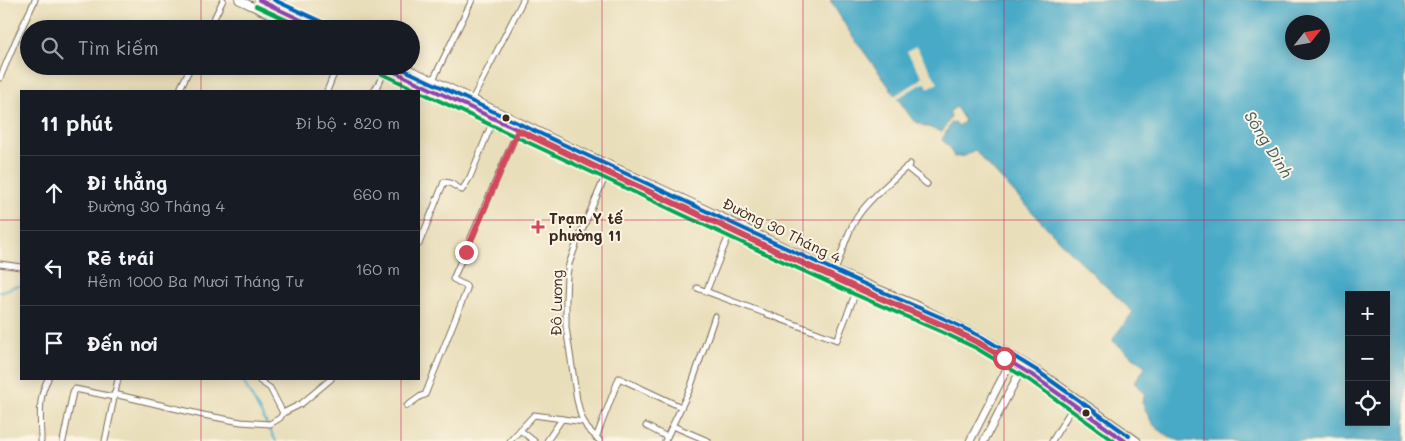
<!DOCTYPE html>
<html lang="vi">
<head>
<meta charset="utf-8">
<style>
  :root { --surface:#171b24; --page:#242831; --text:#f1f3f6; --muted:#9ea1a6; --line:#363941 }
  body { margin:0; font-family:Mali,sans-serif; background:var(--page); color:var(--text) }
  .controls { position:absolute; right:15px; bottom:15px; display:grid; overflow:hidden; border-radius:0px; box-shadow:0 2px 12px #0003 }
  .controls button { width:45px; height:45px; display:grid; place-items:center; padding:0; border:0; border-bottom:1px solid var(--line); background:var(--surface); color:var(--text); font:25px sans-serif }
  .compass { position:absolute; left:1285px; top:15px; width:45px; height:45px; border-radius:50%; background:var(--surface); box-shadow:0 2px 12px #0003; rotate:59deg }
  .stop { position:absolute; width:15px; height:15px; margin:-11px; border:4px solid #d1495b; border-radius:50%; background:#fff }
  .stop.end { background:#d1495b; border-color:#fff; box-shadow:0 1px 5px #0008 }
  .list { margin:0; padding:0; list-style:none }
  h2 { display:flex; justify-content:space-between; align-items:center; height:65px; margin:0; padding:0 20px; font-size:21px }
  h2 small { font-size:16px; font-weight:400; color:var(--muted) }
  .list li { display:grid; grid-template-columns:32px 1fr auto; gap:15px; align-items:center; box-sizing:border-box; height:75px; padding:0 20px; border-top:1px solid var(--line) }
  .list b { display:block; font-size:19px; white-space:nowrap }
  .list p { margin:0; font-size:16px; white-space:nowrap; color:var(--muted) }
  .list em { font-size:16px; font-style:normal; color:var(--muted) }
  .icon { flex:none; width:28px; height:28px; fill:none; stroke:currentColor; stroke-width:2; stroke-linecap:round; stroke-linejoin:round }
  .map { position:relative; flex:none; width:1405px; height:441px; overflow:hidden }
  .search { position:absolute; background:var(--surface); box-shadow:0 2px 12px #0003; left:20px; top:20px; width:400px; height:55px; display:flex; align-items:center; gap:12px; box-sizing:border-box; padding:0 18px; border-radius:28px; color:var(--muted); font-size:19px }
  .panel { position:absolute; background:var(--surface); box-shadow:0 2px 12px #0003; left:20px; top:90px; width:400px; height:290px; border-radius:0px }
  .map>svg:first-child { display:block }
</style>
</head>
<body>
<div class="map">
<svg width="1405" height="441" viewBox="0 0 1405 441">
  <rect width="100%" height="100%" fill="#fcf5e5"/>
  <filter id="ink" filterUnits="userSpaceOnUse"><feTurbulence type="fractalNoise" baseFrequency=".02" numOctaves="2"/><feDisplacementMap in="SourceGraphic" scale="10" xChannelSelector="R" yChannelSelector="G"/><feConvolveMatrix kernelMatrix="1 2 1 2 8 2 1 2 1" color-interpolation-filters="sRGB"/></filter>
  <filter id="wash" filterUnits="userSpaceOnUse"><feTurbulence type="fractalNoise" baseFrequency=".0096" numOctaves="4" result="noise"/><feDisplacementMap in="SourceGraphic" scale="20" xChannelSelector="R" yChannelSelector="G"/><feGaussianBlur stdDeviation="1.12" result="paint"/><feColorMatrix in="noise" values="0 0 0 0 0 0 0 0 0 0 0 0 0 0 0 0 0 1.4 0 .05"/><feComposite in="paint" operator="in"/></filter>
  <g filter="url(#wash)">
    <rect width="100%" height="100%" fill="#e9deba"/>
    <path fill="#48aac7" stroke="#426a72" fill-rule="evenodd" d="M830 0H1405V441H1180C1155 430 1153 428 1142 402L1145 395 1134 382 1146 367 1113 341 1114 337 1133 312 1071 253 974 150 965 156 954 157 950 148 942 140 951 123 955 122 958 126 965 121 956 107 949 112 951 117 942 132 922 125 913 120 849 31ZM1292 22H1322V52H1292ZM1349 295H1386V422H1349Z"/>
    <polygon fill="#e9deba" points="916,47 938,83 928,88 926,83 921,84 896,99 894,96 919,81 922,76 907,52"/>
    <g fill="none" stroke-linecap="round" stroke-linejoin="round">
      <g stroke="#48aac7" stroke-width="2">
        <polyline points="0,292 16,286 21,286"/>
        <polyline points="242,379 276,441"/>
      </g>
    </g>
  </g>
  <g filter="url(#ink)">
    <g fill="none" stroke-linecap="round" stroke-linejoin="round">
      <g stroke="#786955" stroke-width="7">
        <g id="minor">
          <polyline points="279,9 282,0"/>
          <polyline points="209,29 223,0"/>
          <polyline points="0,78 16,40 35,0"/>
          <polyline points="433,80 472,0"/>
          <polyline points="179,91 191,66"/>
          <polyline points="327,91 337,66"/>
          <polyline points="374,91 387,69"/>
          <polyline points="472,100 523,0"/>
          <polyline points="906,167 927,184"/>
          <polyline points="419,244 444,182 450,183 462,190 470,177 494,118"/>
          <polyline points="0,264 21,267"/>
          <path d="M835 271C842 253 848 229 860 213 874 194 893 180 910 164"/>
          <polyline points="697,288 837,340 858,287"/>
          <polyline points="706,292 731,230"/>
          <polyline points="260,379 260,381 270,388 283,413"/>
          <polyline points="114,394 203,415 241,422 270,424 280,418 283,413 301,404 331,379"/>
          <polyline points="407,406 421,396 425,395 467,289 466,286 453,279 518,130"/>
          <polyline points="646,426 667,437"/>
          <polyline points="673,426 708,441"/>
          <polyline points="520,430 534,441"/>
          <polyline points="596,438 619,378 681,407"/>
          <path d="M41 441C41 420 37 398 48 379"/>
          <polyline points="63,441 73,392 75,389 114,397"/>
          <polyline points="105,441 118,379"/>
          <polyline points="510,441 534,415 584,422"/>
          <polyline points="547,441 562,419"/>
          <polyline points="600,441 587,428 581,416 577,400 566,327 566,300 567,275 569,264 577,242 608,170"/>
          <polyline points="665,441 690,389 715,316"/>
          <polyline points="1052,441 1074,405"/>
        </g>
      </g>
      <g stroke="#786955" stroke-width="9">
        <g id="major">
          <polyline points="239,0 301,29"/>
          <polyline points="259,0 321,29"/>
          <polyline points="381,66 750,239 857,288 945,326 979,343 1032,375 1125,441"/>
          <polyline points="401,66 433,80 558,141 690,202 835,271 914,304 985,339 1041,373 1137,441"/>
          <polyline points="970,441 1012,359"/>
          <polyline points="984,441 1023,366"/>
        </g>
      </g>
      <use href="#minor" stroke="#fff" stroke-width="5"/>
      <use href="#major" stroke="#fff" stroke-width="7"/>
      <g stroke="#fcf5e5" stroke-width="8">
        <g id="bus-1">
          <polyline points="259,0 320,29"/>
          <polyline points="382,66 750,239 857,288 945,326 979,343 1032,375 1125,441"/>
        </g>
      </g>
      <g stroke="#fcf5e5" stroke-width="8">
        <g id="bus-2">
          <polyline points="256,6 306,29"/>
          <polyline points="378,72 747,245 854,294 942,332 976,348 1029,380 1114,441"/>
        </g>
      </g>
      <g stroke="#fcf5e5" stroke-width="8">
        <g id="bus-3">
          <polyline points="274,0 324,23"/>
          <polyline points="396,66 753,233 860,282 947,320 982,337 1036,370 1129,436"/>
        </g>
      </g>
      <use href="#bus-1" stroke="#8e44ad" stroke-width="4"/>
      <use href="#bus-2" stroke="#00a651" stroke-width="4"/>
      <use href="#bus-3" stroke="#0065bd" stroke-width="4"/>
    </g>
  </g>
  <g fill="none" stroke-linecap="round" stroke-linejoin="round" filter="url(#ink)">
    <polyline stroke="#d1495b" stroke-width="6" points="466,252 518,130 606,172 687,209 750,239 857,288 945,326 979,343 1004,358"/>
  </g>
  <path fill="none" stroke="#c2185b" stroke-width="1" stroke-opacity="0.55" d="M201 0V29M401 0V29M602 0V441M803 0V441M1004 0V441M1204 0V441M201 66V91M401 66V91M0 220H21M419 220H1405M201 379V441M401 379V441"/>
  <g fill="#3b2a1e" stroke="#fcf5e5" stroke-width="2">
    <circle cx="506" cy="118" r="4.5"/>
    <circle cx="1086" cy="413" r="4.5"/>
  </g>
  <path fill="#d1495b" stroke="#fcf5e5" stroke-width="2" d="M535.5 219.5h5v5h5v5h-5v5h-5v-5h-5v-5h5z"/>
  <g text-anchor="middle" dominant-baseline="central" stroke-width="4" stroke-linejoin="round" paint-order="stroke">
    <g font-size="15" font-weight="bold" fill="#3b2a1e" stroke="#fcf5e5" text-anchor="start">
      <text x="549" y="218">Trạm Y tế<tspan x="549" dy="17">phường 11</tspan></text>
    </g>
    <g font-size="15" fill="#3b2a1e" stroke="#fcf5e5">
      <text transform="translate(782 230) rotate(26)">Đường 30 Tháng 4</text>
      <text transform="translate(556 303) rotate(-89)">Đô Lương</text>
    </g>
    <g font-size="16" font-style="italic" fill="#405d62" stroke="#fcf5e5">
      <text transform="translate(1269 144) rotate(58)">Sông Dinh</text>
    </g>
  </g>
</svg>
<div class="controls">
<button>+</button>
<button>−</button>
<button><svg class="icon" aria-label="locate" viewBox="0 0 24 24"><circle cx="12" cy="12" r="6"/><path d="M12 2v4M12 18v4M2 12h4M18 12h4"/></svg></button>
</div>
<svg class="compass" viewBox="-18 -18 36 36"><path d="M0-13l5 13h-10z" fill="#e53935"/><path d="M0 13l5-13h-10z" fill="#9ea1a6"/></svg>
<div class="stop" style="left:1004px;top:358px"></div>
<div class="stop end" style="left:466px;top:252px"></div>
<div class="search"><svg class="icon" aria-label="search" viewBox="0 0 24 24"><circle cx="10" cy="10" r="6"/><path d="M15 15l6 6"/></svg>Tìm kiếm</div>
<section class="panel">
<h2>11 phút<small>Đi bộ · 820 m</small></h2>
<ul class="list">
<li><svg class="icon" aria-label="ahead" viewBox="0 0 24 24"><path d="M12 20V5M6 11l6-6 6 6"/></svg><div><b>Đi thẳng</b><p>Đường 30 Tháng 4</p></div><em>660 m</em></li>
<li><svg class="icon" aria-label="left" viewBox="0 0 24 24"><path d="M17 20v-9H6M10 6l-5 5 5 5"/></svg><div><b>Rẽ trái</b><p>Hẻm 1000 Ba Mươi Tháng Tư</p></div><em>160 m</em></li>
<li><svg class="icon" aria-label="arrive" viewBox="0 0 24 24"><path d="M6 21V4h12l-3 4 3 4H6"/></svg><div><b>Đến nơi</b></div></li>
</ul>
</section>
</div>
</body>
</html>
